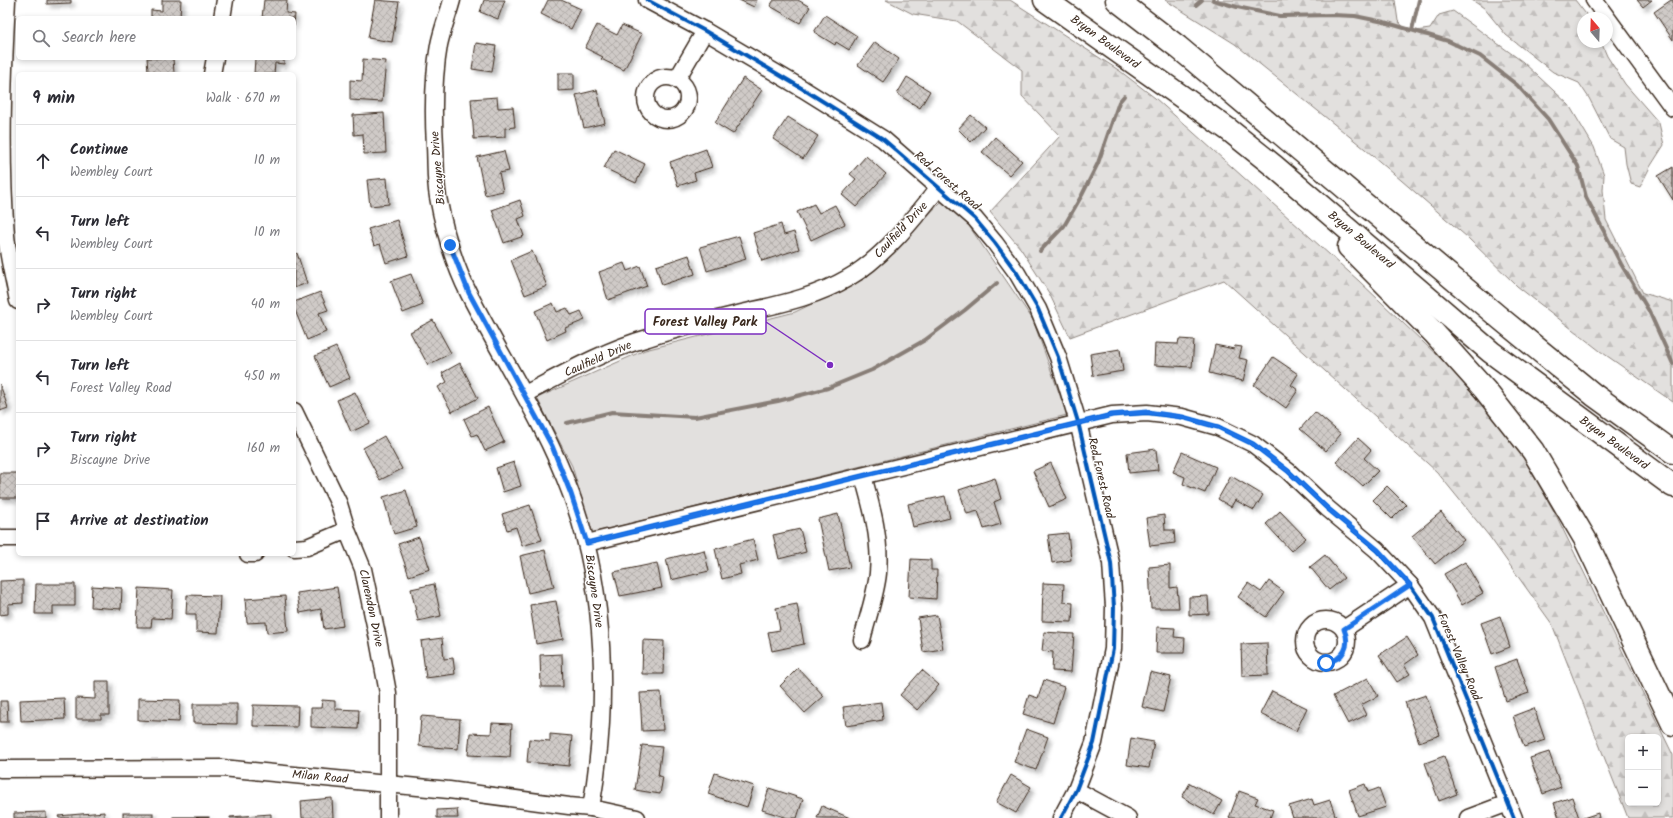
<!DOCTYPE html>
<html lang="en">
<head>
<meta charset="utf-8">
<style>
  :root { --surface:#fff; --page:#f2f2f3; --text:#2b2b33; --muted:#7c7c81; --line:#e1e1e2 }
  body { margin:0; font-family:Kalam,sans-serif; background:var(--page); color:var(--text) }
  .controls { position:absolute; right:12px; bottom:12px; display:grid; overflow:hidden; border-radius:6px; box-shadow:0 2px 6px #0003 }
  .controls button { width:36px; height:36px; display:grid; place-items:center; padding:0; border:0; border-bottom:1px solid var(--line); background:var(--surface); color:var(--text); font:20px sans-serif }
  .compass { position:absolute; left:1577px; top:12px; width:36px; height:36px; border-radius:50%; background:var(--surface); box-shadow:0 2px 6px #0003; rotate:341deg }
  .stop { position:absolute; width:12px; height:12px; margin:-9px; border:3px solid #1a73e8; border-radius:50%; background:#fff }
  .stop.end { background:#1a73e8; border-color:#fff; box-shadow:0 1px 4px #0008 }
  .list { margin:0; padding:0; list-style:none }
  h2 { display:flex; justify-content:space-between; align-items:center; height:52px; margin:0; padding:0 16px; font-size:17px }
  h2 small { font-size:13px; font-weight:400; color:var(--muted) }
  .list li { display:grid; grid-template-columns:26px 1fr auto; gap:12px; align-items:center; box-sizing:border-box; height:72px; padding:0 16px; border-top:1px solid var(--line) }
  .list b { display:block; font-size:15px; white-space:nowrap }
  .list p { margin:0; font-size:13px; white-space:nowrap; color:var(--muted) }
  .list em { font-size:13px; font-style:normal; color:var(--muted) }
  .icon { flex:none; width:22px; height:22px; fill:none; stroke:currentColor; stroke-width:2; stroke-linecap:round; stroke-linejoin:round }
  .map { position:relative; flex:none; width:1673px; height:818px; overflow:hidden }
  .search { position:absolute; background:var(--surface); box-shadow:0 2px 6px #0003; left:16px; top:16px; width:280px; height:44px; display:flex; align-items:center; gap:10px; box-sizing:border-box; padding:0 14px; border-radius:6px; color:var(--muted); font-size:15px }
  .panel { position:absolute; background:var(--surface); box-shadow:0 2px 6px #0003; left:16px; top:72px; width:280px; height:484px; border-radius:6px }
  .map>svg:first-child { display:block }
</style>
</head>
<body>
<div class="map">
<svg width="1673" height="818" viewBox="0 0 1673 818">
  <defs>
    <pattern id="forest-firs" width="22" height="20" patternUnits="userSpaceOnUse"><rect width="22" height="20" fill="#e2e0de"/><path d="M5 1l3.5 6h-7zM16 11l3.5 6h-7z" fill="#c3c0be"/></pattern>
    <pattern id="building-cross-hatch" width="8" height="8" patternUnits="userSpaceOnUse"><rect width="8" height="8" fill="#cfcac7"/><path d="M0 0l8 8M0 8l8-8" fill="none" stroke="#b3aeaa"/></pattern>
    <filter id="shadow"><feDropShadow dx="3.5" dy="3.5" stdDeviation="2" flood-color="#0004"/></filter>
  </defs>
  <rect width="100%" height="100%" fill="#fff"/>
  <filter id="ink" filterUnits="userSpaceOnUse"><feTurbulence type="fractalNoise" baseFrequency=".025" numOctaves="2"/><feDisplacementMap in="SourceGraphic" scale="8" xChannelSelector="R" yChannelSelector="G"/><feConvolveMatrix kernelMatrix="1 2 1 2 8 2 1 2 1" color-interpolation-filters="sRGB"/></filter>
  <g filter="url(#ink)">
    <g fill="url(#forest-firs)" stroke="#8e857e" fill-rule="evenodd">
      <path d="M886 0H1010L1120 71 1155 98 1359 281 1464 381 1516 445 1555 513 1673 755V818H1628L1552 624 1489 536 1437 472 1224 280 1070 337 1049 293 1021 249 990 212 1060 136 1022 96V70L957 21 913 14ZM1628 737H1658V803H1628Z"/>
      <polygon points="1165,0 1395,0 1398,21 1408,32 1430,29 1439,15 1453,11 1523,62 1569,105 1594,147 1604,175 1603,190 1606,220 1643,293 1673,302 1673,402 1600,351 1517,286 1467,237 1365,149 1235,44"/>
      <polygon points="1472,0 1575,0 1589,18 1583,18 1583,42 1601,42 1607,56 1625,84 1659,123 1664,145 1650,167 1640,187 1631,184 1626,164 1624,147 1610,139 1589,98 1579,83 1553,72 1506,35 1484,8"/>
    </g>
    <polygon fill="#e2e0de" stroke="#8e857e" points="948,195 1033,320 1067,415 592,533 572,466 537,398 645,350 795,312 866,278"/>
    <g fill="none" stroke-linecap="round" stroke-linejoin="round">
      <g stroke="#887e77" stroke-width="4">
        <polyline points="1213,0 1237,7 1280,16 1332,15 1355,16 1384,22 1448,41 1480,56 1517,85 1548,119 1578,166 1586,197 1621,264 1649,311 1673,364"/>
        <polyline points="1196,5 1202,0"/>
        <polyline points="1412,30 1419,0"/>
        <polyline points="1040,251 1064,226 1082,195 1098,163 1119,102 1124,96"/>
        <polyline points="567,423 612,412 695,417 778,401 828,388 872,370 925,340 965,310 997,283"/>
      </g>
    </g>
    <g fill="url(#building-cross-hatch)" stroke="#3b2a1e" filter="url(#shadow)">
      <polygon points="47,0 71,0 71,3 47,4"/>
      <polygon points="162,0 181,0 180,18 151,18 151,10 162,11"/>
      <polygon points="264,0 287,0 286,13 295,14 294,26 294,18 262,18"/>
      <polygon points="375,0 399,2 392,42 368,38"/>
      <polygon points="484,0 505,0 498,19 480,12"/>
      <polygon points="548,0 561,0 581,9 571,29 541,14"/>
      <polygon points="739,0 757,0 754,7"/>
      <polygon points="774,0 798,0 810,7 800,23 770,6"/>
      <polygon points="1637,0 1652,0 1643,7"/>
      <polygon points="1671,0 1673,0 1673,40 1654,12"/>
      <polygon points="825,15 857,36 849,50 836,42 835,45 814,32"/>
      <polygon points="597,25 617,35 622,25 642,34 624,70 601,59 603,57 585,48"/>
      <polygon points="875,42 899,59 883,82 858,65"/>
      <polygon points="476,43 496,46 492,72 472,69"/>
      <polygon points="147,58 173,58 174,74 155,74 155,72 148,72"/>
      <polygon points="255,58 284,58 284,64 275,63 274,74 254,74"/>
      <polygon points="363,59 386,61 382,102 350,100 350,80 362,81"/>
      <polygon points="558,73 574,73 574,90 558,91"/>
      <polygon points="907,77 930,91 920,108 897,94"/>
      <polygon points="743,78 762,90 733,134 715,123"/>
      <polygon points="597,90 605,123 584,128 576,95"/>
      <polygon points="497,97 498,108 513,107 515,127 505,128 505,137 474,139 471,99"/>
      <polygon points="384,113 386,153 364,154 363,134 354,135 353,115"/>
      <polygon points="971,115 985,127 971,142 958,129"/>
      <polygon points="788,117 818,136 803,159 773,139"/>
      <polygon points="995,137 1022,161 1009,175 982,152"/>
      <polygon points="614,149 645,164 636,183 604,168"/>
      <polygon points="706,149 712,167 694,173 696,180 678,186 670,162"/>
      <polygon points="504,151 509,171 499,173 503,191 485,195 477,157"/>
      <polygon points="866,156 886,174 856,207 842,195 856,179 850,174"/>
      <polygon points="1673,167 1673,200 1658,176"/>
      <polygon points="387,178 389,204 370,206 367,180"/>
      <polygon points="520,200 525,216 518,219 524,236 504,243 492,210"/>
      <polygon points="814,204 819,213 835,205 845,224 811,240 797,212"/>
      <polygon points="397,220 408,256 386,263 380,244 374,246 368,229"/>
      <polygon points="781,224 784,235 794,232 799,249 762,261 753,233"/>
      <polygon points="739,236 746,259 707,271 700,247"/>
      <polygon points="532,251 547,286 525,295 511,260"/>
      <polygon points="297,253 307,283 294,288 294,254"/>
      <polygon points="689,255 695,274 662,285 656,266"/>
      <polygon points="624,263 627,271 640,266 647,286 608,300 599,272"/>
      <polygon points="411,274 423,305 403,313 391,281"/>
      <polygon points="320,292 328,310 319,313 326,332 307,340 294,308 294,302"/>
      <polygon points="553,303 557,312 567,308 571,315 581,311 585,320 565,328 566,331 547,340 535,311"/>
      <polygon points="433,320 451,353 428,365 410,332"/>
      <polygon points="1179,339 1194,340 1192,367 1154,365 1155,343 1178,344"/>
      <polygon points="1215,345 1234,349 1235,346 1242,347 1239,358 1248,360 1243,381 1209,373"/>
      <polygon points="336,347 350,378 329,387 315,356"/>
      <polygon points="1120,349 1123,371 1093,376 1090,354"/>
      <polygon points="1273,357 1298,374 1291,385 1298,390 1286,408 1254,385"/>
      <polygon points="460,363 478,398 452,412 438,387 447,382 442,373"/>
      <polygon points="0,384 8,408 0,411"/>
      <polygon points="355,392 370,423 351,432 337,400"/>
      <polygon points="488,407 504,442 485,451 477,434 472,436 464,419"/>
      <polygon points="1315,412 1341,434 1326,451 1300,429"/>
      <polygon points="384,436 402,469 380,480 363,448"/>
      <polygon points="1358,438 1371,450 1364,458 1378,471 1363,486 1336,462"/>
      <polygon points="1156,449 1158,470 1129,473 1127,453"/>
      <polygon points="1182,452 1216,467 1205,493 1183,484 1185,477 1173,472"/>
      <polygon points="514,462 521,486 503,492 496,468"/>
      <polygon points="1051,463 1067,499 1049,507 1033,471"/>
      <rect x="0" y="473" width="18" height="25"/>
      <polygon points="1231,476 1263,495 1254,510 1235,500 1231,507 1218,499"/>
      <polygon points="995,478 1001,499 994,502 1001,524 984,529 978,511 967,514 959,490"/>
      <polygon points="1387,486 1406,505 1392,519 1373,500"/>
      <polygon points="406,490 417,527 394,534 383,497"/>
      <polygon points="945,496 950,518 913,527 908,504"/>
      <polygon points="530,505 542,540 522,546 516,527 507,530 502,514"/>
      <polygon points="1280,511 1306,538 1291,551 1266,524"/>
      <polygon points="1441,512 1464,540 1435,564 1412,536"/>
      <polygon points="838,514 850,567 829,571 818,519"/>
      <polygon points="1164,515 1165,530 1174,530 1175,543 1150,546 1146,518"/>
      <polygon points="800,529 806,552 779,559 773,535"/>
      <polygon points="1068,533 1071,560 1052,563 1048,535"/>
      <polygon points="419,537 430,569 409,576 398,544"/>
      <polygon points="753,539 758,560 739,565 741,574 722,579 715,549"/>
      <polygon points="545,550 554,587 528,593 520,556"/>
      <polygon points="704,550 709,571 671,580 666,559"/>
      <polygon points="1325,555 1344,578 1329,590 1310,567"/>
      <polygon points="911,559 931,560 931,570 937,570 936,599 909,597"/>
      <polygon points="1465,562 1483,593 1462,605 1444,574"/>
      <polygon points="657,563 662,588 620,596 614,572"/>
      <polygon points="1170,565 1170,588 1177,587 1179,608 1151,608 1149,567"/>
      <polygon points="23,580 23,603 8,604 8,614 0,615 0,581"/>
      <polygon points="1269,581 1284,592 1266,617 1238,597 1248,583 1261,592"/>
      <polygon points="1043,583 1064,584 1063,602 1073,603 1072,622 1042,621"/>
      <polygon points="36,584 75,584 75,606 53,606 53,614 35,614"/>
      <polygon points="434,584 441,616 418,621 411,589"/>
      <polygon points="92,586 122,588 121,609 91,607"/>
      <polygon points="337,587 343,626 324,629 321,609 300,613 297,593"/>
      <polygon points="139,588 173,590 171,619 152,618 151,627 137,627"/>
      <polygon points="187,595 220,596 218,633 196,632 196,614 186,614"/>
      <polygon points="285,596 288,631 267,633 266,622 247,623 245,599"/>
      <polygon points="1208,596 1209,614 1189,615 1189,597"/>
      <polygon points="556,601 563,639 536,644 530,605"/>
      <polygon points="797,604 804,644 772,651 768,632 780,630 776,608"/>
      <polygon points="937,615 943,649 923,652 918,618"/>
      <polygon points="1500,616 1510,647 1492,654 1481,623"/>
      <polygon points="1157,627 1175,628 1174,637 1185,638 1184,653 1156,653"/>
      <polygon points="1044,632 1074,634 1071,672 1052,671 1053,652 1042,651"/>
      <polygon points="1407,637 1418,655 1404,665 1410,674 1397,682 1379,655"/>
      <polygon points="442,638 444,659 453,658 455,674 426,678 421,641"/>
      <polygon points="643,640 664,641 663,674 642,674"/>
      <polygon points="1267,643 1268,675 1242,676 1241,644"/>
      <polygon points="562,654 563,687 541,687 540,655"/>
      <polygon points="1517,659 1529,693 1506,701 1495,667"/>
      <polygon points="798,668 824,696 805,713 780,686"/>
      <polygon points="922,670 939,685 917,710 900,695"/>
      <polygon points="1150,672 1171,677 1163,712 1142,707"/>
      <polygon points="1368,678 1378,696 1361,705 1366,715 1348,724 1333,696"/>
      <polygon points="1044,680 1064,687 1053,723 1023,714 1029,695 1038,698"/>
      <polygon points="95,681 109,681 109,715 101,715 101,719 76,719 76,698 95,699"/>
      <polygon points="1272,691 1307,708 1296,731 1260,714"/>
      <polygon points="661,692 663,730 642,731 640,693"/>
      <polygon points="1426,695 1440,735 1419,742 1405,702"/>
      <polygon points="64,698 65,719 21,721 20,700"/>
      <polygon points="138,699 180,700 179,722 138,720"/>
      <polygon points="322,700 335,701 335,709 359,710 358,729 311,727 311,708 321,708"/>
      <polygon points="0,701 7,701 8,722 0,722"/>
      <polygon points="881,702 883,720 846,726 843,707"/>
      <polygon points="193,704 237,704 237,724 193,723"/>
      <polygon points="253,705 298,706 297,727 253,726"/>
      <polygon points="1534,708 1545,740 1524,747 1513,716"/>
      <polygon points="421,716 460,719 458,749 419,746"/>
      <polygon points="492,723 512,724 510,757 468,755 470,733 491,734"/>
      <polygon points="1026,729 1048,737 1036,770 1014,762"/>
      <polygon points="550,734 572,736 569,766 527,762 529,739 550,741"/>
      <polygon points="1131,738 1154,742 1149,768 1127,765"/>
      <polygon points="642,745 662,747 658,776 663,777 660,794 635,790"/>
      <polygon points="1549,752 1561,787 1543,794 1530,758"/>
      <polygon points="1444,756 1457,794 1439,801 1425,763"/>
      <polygon points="715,773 754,786 747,807 708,794"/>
      <polygon points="1011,775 1031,787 1016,813 996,802"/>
      <polygon points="1190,783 1222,801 1214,815 1182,797"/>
      <polygon points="1365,784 1368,792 1379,788 1386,807 1358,816 1349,790"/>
      <polygon points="769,788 803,799 797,818 788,818 762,810"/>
      <polygon points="1239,791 1258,798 1255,804 1273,810 1270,818 1229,818"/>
      <polygon points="1572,797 1579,818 1559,818 1554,803"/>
      <polygon points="332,798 333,818 302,818 301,801"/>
      <polygon points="1312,799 1314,805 1330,800 1336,818 1293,818 1289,806"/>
      <polygon points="822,806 850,818 817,818"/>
      <polygon points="457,809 458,818 437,818 437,810"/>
      <polygon points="46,812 46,818 14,818 14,813"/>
      <polygon points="104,812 104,818 59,818 58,816"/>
      <rect x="123" y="813" width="30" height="5"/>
      <polygon points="1598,813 1599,818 1583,818"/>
      <polygon points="271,814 271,818 230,818 230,817"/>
      <rect x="173" y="817" width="36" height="1"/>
    </g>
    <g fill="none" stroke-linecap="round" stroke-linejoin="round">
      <g stroke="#3b2a1e" stroke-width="19">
        <g id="minor">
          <path d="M7 0C3 78 0 157 6 235 8 257 14 279 18 301"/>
          <path d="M452 0C448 15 442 30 439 45 433 79 433 112 435 146 436 163 435 181 438 197 444 230 454 264 469 294 503 361 545 423 571 494 607 592 609 705 591 808"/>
          <polyline points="647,0 705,31 803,89 883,139 975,219 995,243 1017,273 1038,309 1058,357 1078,422 1111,563 1114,607 1113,649 1094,743 1076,790 1061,818"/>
          <polyline points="1594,0 1673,108"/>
          <polyline points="222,18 225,0"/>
          <polyline points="212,74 215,58"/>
          <circle cx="667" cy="98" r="21"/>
          <polyline points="677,79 705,31"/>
          <path d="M525 394C565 373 605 350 648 338 683 327 719 319 754 310 786 303 819 295 848 278 883 258 914 219 939 187"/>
          <polyline points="294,411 339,504 347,530 363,569 378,639 388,693 388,818"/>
          <polyline points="0,538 18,538"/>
          <polyline points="587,543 1112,415 1147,413 1182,417 1218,427 1253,444 1288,471 1327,508 1377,550 1410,585 1433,618 1514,818"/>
          <polyline points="294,548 307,547 347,530"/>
          <polyline points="248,554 255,554"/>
          <circle cx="1326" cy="641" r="21"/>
          <polyline points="1344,629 1410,585"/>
          <path d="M862 640C867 619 876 594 878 573 881 540 872 508 863 476"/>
          <polyline points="0,769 222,768 449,790 569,806 591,808 637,818"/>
          <polyline points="1076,790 1128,818"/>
          <polyline points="1468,818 1508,803"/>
        </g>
      </g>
      <g stroke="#3b2a1e" stroke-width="25">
        <g id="motorway">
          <polyline points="1045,0 1229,130 1274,166 1491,352 1673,486"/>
          <polyline points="1117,0 1178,47 1501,319 1594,395 1673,452"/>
          <polyline points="1349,247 1434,333 1485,390 1533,451 1585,539 1673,724"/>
        </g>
      </g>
      <use href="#minor" stroke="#fff" stroke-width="16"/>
      <use href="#motorway" stroke="#fff" stroke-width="22"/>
      <g stroke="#fff" stroke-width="6">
        <g id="cycleway">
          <polyline points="647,0 705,31 803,89 883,139 975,219 995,243 1017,273 1038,309 1058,357 1078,422 1111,563 1114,607 1113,649 1094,743 1076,790 1061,818"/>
          <polyline points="587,543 1112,415 1147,413 1182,417 1218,427 1253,444 1288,471 1327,508 1377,550 1410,585 1433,618 1514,818"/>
        </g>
      </g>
      <use href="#cycleway" stroke="#0057b8" stroke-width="4"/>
    </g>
  </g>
  <g fill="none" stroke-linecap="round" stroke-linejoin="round" filter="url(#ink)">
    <path stroke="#1a73e8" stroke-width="5" d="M450 245 469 293 552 446 571 494 587 543 1112 415 1147 412 1182 417 1218 427 1253 444 1288 471 1327 508 1378 550 1410 585 1344 629C1351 646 1344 659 1326 663"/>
  </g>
  <g text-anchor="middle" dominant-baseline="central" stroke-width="3" stroke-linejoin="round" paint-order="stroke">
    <g font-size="12" fill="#3b2a1e" stroke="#fff">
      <text transform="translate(1105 42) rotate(36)">Bryan Boulevard</text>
      <text transform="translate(438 168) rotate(-95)">Biscayne Drive</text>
      <text transform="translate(947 181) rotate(41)">Red Forest Road</text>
      <text transform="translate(901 230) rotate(-47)">Caulfield Drive</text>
      <text transform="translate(1361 240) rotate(40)">Bryan Boulevard</text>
      <text transform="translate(598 359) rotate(-24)">Caulfield Drive</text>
      <text transform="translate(1614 443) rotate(36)">Bryan Boulevard</text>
      <text transform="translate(1101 478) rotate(77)">Red Forest Road</text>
      <text transform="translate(594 591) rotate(82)">Biscayne Drive</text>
      <text transform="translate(371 608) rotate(78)">Clarendon Drive</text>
      <text transform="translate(1459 657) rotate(67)">Forest Valley Road</text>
      <text transform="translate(320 777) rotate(5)">Milan Road</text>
    </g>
  </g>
  <path fill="none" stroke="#7b2cbf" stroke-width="1.5" d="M830 365L766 322"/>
  <circle fill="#7b2cbf" stroke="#fff" stroke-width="1.5" cx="830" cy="365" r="4"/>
  <rect fill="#fff" stroke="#7b2cbf" stroke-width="1.5" x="645" y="309" width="121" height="25" rx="4"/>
  <g font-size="13" text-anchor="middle" font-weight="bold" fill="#3b2a1e">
    <text x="705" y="326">Forest Valley Park</text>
  </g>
</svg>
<div class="controls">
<button>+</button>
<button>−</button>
</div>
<svg class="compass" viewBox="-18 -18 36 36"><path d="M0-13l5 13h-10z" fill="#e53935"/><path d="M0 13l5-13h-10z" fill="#7c7c81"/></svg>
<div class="stop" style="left:1326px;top:663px"></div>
<div class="stop end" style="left:450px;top:245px"></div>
<div class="search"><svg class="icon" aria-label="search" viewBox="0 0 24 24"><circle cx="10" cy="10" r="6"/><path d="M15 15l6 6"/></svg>Search here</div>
<section class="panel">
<h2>9 min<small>Walk · 670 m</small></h2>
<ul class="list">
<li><svg class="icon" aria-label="ahead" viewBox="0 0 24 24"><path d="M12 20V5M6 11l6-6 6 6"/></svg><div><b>Continue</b><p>Wembley Court</p></div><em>10 m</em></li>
<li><svg class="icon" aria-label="left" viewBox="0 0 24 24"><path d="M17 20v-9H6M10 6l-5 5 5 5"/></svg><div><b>Turn left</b><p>Wembley Court</p></div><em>10 m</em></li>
<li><svg class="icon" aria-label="right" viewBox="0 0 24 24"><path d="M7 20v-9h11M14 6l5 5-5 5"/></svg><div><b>Turn right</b><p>Wembley Court</p></div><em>40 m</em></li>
<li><svg class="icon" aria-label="left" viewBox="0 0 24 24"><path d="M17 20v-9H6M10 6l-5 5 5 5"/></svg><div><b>Turn left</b><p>Forest Valley Road</p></div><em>450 m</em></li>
<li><svg class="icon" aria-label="right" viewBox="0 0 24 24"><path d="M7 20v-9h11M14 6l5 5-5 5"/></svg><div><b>Turn right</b><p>Biscayne Drive</p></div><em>160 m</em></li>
<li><svg class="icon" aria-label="arrive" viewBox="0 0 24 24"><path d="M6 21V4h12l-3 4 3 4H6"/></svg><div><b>Arrive at destination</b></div></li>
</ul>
</section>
</div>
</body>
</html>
